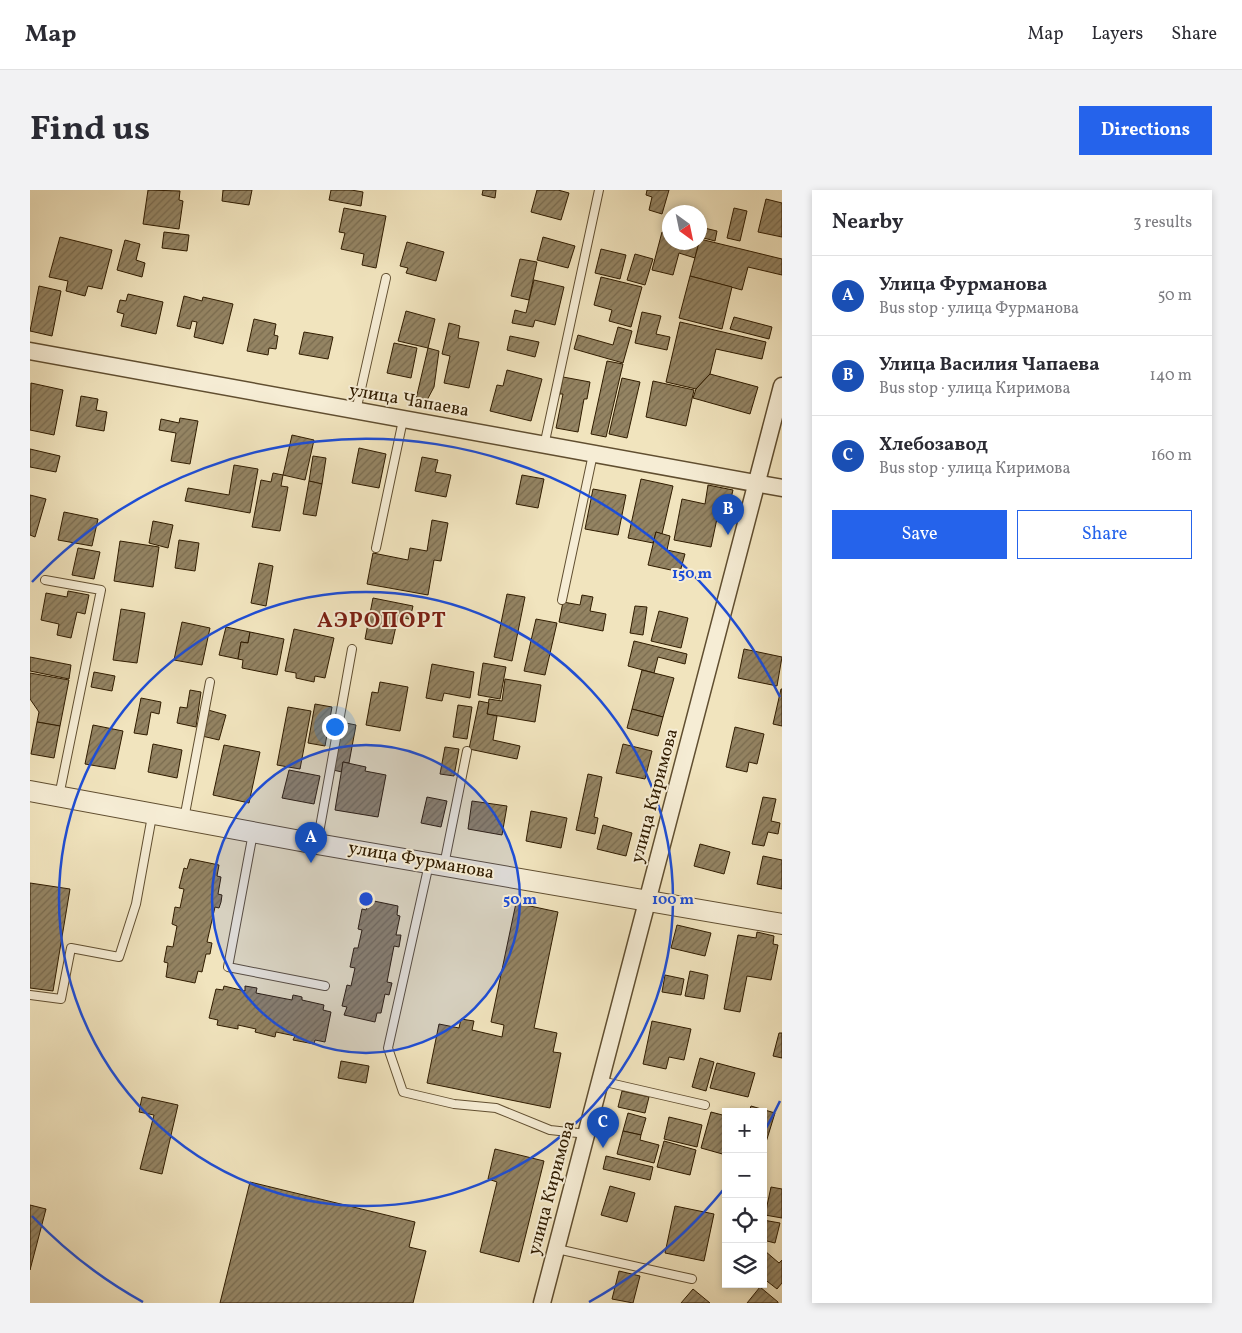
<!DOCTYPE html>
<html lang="en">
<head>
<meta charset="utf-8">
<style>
  :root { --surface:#fff; --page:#f2f2f3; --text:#2b2b33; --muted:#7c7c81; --line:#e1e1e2; --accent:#2563eb }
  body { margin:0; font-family:Vollkorn,serif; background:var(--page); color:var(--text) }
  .controls { position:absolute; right:15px; bottom:15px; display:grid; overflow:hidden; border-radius:0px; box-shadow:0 2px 8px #0003 }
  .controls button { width:45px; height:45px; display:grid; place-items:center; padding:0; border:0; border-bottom:1px solid var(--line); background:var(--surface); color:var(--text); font:25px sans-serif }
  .compass { position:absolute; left:632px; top:15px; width:45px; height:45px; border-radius:50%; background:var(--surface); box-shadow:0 2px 8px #0003; rotate:147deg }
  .you { position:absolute; left:304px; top:536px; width:18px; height:18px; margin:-12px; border:4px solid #fff; border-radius:50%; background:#1a73e8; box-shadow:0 0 0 8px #1a73e833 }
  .badge { display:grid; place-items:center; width:32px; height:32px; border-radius:50%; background:var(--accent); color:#fff; font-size:16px; font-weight:700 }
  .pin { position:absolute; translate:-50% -41px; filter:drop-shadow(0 1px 2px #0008) }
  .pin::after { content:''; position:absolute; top:26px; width:18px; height:15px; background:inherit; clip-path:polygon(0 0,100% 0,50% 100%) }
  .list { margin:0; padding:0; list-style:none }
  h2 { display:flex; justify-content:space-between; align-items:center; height:65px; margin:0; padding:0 20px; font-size:21px }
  h2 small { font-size:16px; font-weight:400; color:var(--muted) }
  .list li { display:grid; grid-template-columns:32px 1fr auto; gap:15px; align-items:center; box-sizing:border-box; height:80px; padding:0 20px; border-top:1px solid var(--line) }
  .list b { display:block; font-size:19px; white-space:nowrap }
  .list p { margin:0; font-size:16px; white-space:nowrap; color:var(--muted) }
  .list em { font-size:16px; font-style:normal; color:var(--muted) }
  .actions { display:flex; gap:10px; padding:15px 20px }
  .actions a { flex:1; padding:11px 0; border:1px solid var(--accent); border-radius:0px; text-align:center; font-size:18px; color:var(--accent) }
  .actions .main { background:var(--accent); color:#fff }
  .icon { flex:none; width:28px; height:28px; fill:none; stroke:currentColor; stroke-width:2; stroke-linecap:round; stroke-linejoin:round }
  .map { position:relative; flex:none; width:752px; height:1113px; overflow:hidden; border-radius:0px }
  header { display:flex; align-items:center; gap:30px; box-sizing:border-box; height:70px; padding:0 25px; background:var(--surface); border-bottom:1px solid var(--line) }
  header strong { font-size:24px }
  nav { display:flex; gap:28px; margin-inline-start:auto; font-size:18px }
  .intro { display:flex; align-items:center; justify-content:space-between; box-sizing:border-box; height:120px; padding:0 30px }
  h1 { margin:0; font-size:35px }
  .button { padding:12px 22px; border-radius:0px; background:var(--accent); color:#fff; font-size:18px; font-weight:700 }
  main { display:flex; gap:30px; padding:0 30px }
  aside { flex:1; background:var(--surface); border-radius:0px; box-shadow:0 2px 8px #0003 }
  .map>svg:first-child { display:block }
</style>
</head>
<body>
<header>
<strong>Map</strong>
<nav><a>Map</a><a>Layers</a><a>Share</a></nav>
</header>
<div class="intro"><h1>Find us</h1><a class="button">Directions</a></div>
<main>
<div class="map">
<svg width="752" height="1113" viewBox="0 0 752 1113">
  <defs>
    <pattern id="building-hatch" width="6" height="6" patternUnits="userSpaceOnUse" patternTransform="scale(1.25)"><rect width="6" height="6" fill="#948463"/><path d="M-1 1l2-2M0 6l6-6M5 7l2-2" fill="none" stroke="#796b4f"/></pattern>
  </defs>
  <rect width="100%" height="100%" fill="#f1e4be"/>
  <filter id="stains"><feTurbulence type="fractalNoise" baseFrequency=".004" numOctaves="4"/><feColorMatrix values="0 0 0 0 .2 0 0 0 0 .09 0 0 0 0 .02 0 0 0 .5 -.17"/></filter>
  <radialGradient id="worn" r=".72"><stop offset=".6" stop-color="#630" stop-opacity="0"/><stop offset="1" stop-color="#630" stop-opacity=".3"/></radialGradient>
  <g fill="url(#building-hatch)" stroke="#301c00">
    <polygon points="118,0 150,1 149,10 153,11 149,39 113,34"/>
    <polygon points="193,0 222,0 219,15 192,11"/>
    <polygon points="301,0 321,0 333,2 331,16 299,10"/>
    <polygon points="453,0 466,0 465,8 452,5"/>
    <polygon points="507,0 528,0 539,3 531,30 501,22"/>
    <polygon points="617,0 639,0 632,24 619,20 622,7 616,5"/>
    <polygon points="736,9 752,13 752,47 728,42"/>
    <polygon points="314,18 356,26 346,78 332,75 334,64 311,59 315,43 309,42"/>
    <polygon points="704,18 717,21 710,51 697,48"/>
    <polygon points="670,37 687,41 685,51 670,47"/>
    <polygon points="134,42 159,45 157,61 132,58"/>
    <polygon points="632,42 640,44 640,52 669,52 665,68 649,63 643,85 622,80"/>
    <polygon points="30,47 82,60 72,99 58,96 55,106 36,101 38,91 19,87"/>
    <polygon points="513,47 545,56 538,78 507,70"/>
    <polygon points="670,49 752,69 752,85 718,77 712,100 660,86"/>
    <polygon points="95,50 110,54 106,70 115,73 112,87 87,80"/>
    <polygon points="377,52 414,62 406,91 376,83 378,78 370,76"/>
    <polygon points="571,59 596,65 590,89 565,83"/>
    <polygon points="605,64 623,69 615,95 597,90"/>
    <polygon points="490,69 507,72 499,110 481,106"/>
    <polygon points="660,86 702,97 692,139 649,128"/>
    <polygon points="571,87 612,97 601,137 579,131 582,120 564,115"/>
    <polygon points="504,90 534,97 525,135 505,130 503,137 482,133 485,120 496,123"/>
    <polygon points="9,96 31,101 22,146 0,141"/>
    <polygon points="98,104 133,112 126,144 91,136 94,124 87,122 90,110 96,111"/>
    <polygon points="154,106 172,111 173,107 203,114 193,154 164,147 167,132 162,131 160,139 147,136"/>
    <polygon points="376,121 405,129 398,158 368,151"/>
    <polygon points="612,122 631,126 626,144 640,147 637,160 605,153"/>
    <polygon points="704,127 742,137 739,149 700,139"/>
    <polygon points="224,129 246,134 244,145 248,146 246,159 239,158 238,165 217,161"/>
    <polygon points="650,132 736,152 732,169 686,159 680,184 666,199 636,192"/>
    <polygon points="419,133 430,136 428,148 449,152 439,198 414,193 420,166 412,164"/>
    <polygon points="588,137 602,141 593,173 544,159 548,145 583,155"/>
    <polygon points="274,142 303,147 298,169 269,164"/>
    <polygon points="480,146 509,152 505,167 477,160"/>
    <polygon points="364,153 387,158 381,188 357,183"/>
    <polygon points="398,158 409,161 404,197 396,212 386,209"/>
    <polygon points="577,171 593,174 576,247 561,244"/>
    <polygon points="477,180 512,189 501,231 460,221 467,195 473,196"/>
    <polygon points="680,184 728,197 720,224 663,208 666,199"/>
    <polygon points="533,187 560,192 557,209 554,209 548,242 526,238 533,204 530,204"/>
    <polygon points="592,188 610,192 597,248 579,244"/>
    <polygon points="623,191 664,200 656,236 616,227"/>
    <polygon points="1,193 33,200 24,245 0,240"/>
    <polygon points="51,206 68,209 66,220 77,222 74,241 46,236"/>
    <polygon points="150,228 168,231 160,274 141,271 146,243 129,240 131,229 149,233"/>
    <polygon points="262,245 284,250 275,290 253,285"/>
    <polygon points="329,258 356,264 349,298 322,293"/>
    <polygon points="0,259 30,266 26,282 0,277"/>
    <polygon points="283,266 296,268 292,294 279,291"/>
    <polygon points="392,267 408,270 405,282 421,285 416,307 385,301"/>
    <polygon points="204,275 228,279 220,323 155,311 158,298 199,305"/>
    <polygon points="243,283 253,285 251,296 258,297 250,341 222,337 231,290 241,292"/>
    <polygon points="492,285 514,289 508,318 486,314"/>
    <polygon points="611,289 643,296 632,344 626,342 623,353 598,348"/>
    <polygon points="279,291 292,294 286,326 273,324"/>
    <polygon points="678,295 703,300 698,321 689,319 681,357 644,350 652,309 675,314"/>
    <polygon points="563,299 596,305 588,345 555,339"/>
    <polygon points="0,305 16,309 5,347 0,345"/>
    <polygon points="34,322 68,329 62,356 28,350"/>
    <polygon points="402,330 418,333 411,371 404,370 398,405 337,394 343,363 378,370 380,358 397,361"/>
    <polygon points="123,331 143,335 138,358 119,353"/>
    <polygon points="626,342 640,346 637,360 655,364 650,382 618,375"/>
    <polygon points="149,350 169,353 165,381 145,378"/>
    <polygon points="90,351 129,357 123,397 84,391"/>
    <polygon points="48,358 70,362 64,389 42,385"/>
    <polygon points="229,373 243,376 236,416 221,413"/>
    <polygon points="38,401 59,405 55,424 47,422 41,448 27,445 29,434 11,430 16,403 37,407"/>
    <polygon points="477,404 495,407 482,471 464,467"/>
    <polygon points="552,405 563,407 560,421 576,424 573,441 529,432 533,412 550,415"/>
    <polygon points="343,408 383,416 380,429 368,427 362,454 335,449"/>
    <polygon points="605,416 617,417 613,445 600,443"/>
    <polygon points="91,419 115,423 107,473 83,470"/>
    <polygon points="629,421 658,428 651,458 621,451"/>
    <polygon points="506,429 527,433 515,485 494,481"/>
    <polygon points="152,432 180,438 172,475 144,470"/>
    <polygon points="196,437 220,442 218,453 211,452 208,469 189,465"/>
    <polygon points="264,439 304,448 295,488 285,486 284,492 266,488 266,483 255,481"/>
    <polygon points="220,442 254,449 247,485 212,478 213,470 208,469 211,452 218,453"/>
    <polygon points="604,451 657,464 655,474 628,467 624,483 598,476"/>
    <polygon points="714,459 752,467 747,496 708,488"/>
    <polygon points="0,467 41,475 39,489 0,481"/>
    <polygon points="453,473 476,477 470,509 448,505"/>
    <polygon points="402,474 444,482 440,508 414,503 412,511 396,508"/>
    <polygon points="612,480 644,488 633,527 602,519"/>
    <polygon points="64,482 85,486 82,501 61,497"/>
    <polygon points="0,483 39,490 30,536 7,532 9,522 0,509"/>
    <polygon points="475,489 511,495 505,532 457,524 459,509 472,511"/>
    <polygon points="350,492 378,497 370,541 336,535 342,502 348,503"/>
    <polygon points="751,499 752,499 752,536 743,534"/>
    <polygon points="160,500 171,502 166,537 147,533 150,517 157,518"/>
    <polygon points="111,508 131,512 129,524 121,522 117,545 104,543"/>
    <polygon points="449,511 459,513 457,524 467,526 463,550 490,556 487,569 439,559"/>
    <polygon points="285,514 302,517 295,556 278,553"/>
    <polygon points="428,515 442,517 437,549 423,547"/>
    <polygon points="258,517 281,521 270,579 247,575"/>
    <polygon points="602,519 633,527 628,546 597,538"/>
    <polygon points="178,520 196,525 189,550 172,546"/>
    <polygon points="7,532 30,536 24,568 1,564"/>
    <polygon points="311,532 326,535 319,573 313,572 312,582 303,580"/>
    <polygon points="63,535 93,541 85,579 55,574"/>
    <polygon points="705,537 734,544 727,574 719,572 717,582 696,577"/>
    <polygon points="123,554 152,560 147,588 118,582"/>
    <polygon points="593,554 622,561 615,589 586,583"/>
    <polygon points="194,555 230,562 219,613 183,605"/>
    <polygon points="415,557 429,559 424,586 410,584"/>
    <polygon points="313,572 336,577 335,581 356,585 348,627 305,620"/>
    <polygon points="259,580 290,586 284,614 252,608"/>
    <polygon points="558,584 572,587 564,627 568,628 565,644 546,640"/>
    <polygon points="397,607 417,611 411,637 391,633"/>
    <polygon points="733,607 746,609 741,631 750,633 748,644 738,642 734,656 722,654"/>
    <polygon points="442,611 477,616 472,645 438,639"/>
    <polygon points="501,621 537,628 531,658 496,651"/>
    <polygon points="573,635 602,643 596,666 567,659"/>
    <polygon points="670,654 700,662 694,684 664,676"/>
    <polygon points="733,666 752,670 752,699 727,694"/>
    <polygon points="160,669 189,675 187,686 191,687 188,704 192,705 191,712 189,718 185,717 177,752 182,753 180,764 176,764 172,782 168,781 165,793 136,787 138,773 134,772 137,756 143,757 147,736 142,734 145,717 150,718 154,699 149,698 154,678 157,679"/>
    <polygon points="0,693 40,699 23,801 0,798"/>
    <polygon points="339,710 368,716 367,725 370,726 366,745 371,745 369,757 364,756 357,792 362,793 359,805 355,804 351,823 347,823 345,832 314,825 317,817 312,816 317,795 321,796 325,778 320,777 324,758 328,758 332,740 328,739 332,719 336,720"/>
    <polygon points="486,713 528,722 504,838 527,843 523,862 531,863 520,918 397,893 409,834 429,838 431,829 444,831 442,840 472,847 474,835 461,832"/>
    <polygon points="647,735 681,743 675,766 641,758"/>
    <polygon points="727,742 744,746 743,754 748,755 741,790 717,786 710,822 694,819 708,745 726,748"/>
    <polygon points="660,781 678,785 674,809 655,806"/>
    <polygon points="635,785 654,789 651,805 632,802"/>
    <polygon points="194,796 215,801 215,796 227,798 226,803 262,810 263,805 268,806 272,807 272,810 294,815 293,820 301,822 295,852 285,850 284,854 263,850 265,846 246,842 245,847 225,842 226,839 208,835 208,839 187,835 188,830 179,828 186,799 193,800"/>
    <polygon points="622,831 661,839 654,870 639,867 636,879 613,874"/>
    <polygon points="749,843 752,843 752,868 743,866"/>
    <polygon points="670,868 684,872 676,901 662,897"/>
    <polygon points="311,871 339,876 336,893 308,888"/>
    <polygon points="687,873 725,883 718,907 680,898"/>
    <polygon points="592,901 619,907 615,923 588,917"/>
    <polygon points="112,907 148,915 132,984 110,979 124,925 109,922"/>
    <polygon points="721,916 745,923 733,962 733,922 719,922"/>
    <polygon points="681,922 696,926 696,965 671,958"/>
    <polygon points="598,923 616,928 611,945 593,941"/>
    <polygon points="639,927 672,935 667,957 634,949"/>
    <polygon points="593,941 611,945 610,950 629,955 624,973 587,964"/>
    <polygon points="634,951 666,960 660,985 627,977"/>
    <polygon points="465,959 514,971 489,1072 450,1062 467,992 458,989"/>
    <polygon points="576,966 623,977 620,990 573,979"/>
    <polygon points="220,992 385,1032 379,1057 396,1061 383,1113 190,1113"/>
    <polygon points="580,996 605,1003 597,1032 571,1025"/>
    <polygon points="741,997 752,999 752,1028 735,1025"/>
    <polygon points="0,1015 16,1019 0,1080"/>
    <polygon points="645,1016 684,1024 674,1071 635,1063"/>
    <polygon points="733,1030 750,1033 745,1053 733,1050"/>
    <polygon points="735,1061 749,1073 752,1070 752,1093 747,1099 733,1088 733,1063"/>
    <polygon points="589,1081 610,1086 603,1113 582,1109"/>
    <polygon points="730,1097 748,1112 748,1113 717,1113"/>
    <polygon points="663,1099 680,1113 651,1113"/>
  </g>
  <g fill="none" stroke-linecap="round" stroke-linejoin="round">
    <g stroke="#604e30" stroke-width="10">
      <g id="service">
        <polyline points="326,221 356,88"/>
        <polyline points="514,256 569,0"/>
        <polyline points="346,358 373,230"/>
        <polyline points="15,390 71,400 29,606"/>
        <polyline points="532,410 563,264"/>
        <polyline points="154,629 180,492"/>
        <polyline points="223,643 198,777 295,796"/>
        <polyline points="287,654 322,459"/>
        <polyline points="399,674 358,858 373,902 424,914 466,918 520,940 557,944"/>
        <polyline points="414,675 437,561"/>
        <polyline points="0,805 31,809 41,758 89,767 106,714 122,626"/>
        <polyline points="571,891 675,915"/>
        <polyline points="527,1059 662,1089"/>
      </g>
    </g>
    <g stroke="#604e30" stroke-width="19">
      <g id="minor">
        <polyline points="0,161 752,298"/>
        <polyline points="512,1113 752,196"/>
      </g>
    </g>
    <g stroke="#604e30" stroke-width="22">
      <polyline id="tertiary" points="0,601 287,654 752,734"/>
    </g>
    <use href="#service" stroke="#f6edd5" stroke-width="8"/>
    <use href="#minor" stroke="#f6edd5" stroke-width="16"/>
    <use href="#tertiary" stroke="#f6edd5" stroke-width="20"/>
  </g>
  <circle cx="336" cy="709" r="154" fill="#1d4ed8" fill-opacity=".12"/>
  <g fill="none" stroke="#1d4ed8" stroke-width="2.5">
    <circle cx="336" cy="709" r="154"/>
    <circle cx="336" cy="709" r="307"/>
    <path d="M750 911A461 461 0 0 1 735 940M694 999A461 461 0 0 1 559 1112M113 1112A461 461 0 0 1 2 1026M2 392A461 461 0 0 1 750 507"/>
  </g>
  <g text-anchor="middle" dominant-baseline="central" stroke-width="4" stroke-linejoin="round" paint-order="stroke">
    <g font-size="18" fill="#301c00" stroke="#f6edd5">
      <text transform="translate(379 211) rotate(10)">улица Чапаева</text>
      <text transform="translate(625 606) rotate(-75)">улица Киримова</text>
      <text transform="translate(391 671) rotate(10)">улица Фурманова</text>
      <text transform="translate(522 998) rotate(-75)">улица Киримова</text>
    </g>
    <g font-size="22" font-weight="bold" letter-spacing="1" fill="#7a1f14" stroke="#f6edd5">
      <text x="352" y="431">АЭРОПОРТ</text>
    </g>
  </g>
  <circle cx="336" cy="709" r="8" fill="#1d4ed8" stroke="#f6edd5" stroke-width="2.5"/>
  <g font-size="15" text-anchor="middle" font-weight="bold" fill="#1d4ed8" stroke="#f6edd5" stroke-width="4" stroke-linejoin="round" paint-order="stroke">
    <text x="662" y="388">150 m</text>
    <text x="490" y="714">50 m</text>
    <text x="643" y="714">100 m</text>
  </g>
  <rect width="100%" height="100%" filter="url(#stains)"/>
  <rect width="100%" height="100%" fill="url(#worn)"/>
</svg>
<div class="controls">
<button>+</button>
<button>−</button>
<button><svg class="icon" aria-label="locate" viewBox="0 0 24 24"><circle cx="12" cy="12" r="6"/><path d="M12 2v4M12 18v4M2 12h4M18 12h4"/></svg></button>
<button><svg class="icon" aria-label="layers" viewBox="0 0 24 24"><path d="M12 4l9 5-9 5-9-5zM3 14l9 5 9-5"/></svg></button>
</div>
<svg class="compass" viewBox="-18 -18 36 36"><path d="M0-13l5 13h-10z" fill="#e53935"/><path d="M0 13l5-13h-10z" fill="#7c7c81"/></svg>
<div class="you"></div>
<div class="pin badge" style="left:281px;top:673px;background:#1a4fb4">A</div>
<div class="pin badge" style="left:698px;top:345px;background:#1a4fb4">B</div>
<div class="pin badge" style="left:573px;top:958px;background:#1a4fb4">C</div>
</div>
<aside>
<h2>Nearby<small>3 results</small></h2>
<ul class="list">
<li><span class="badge" style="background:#1a4fb4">A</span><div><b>Улица Фурманова</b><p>Bus stop · улица Фурманова</p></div><em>50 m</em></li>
<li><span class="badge" style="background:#1a4fb4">B</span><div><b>Улица Василия Чапаева</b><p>Bus stop · улица Киримова</p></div><em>140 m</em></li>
<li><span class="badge" style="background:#1a4fb4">C</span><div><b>Хлебозавод</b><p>Bus stop · улица Киримова</p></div><em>160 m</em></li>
</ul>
<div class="actions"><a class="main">Save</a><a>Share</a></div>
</aside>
</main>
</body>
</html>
